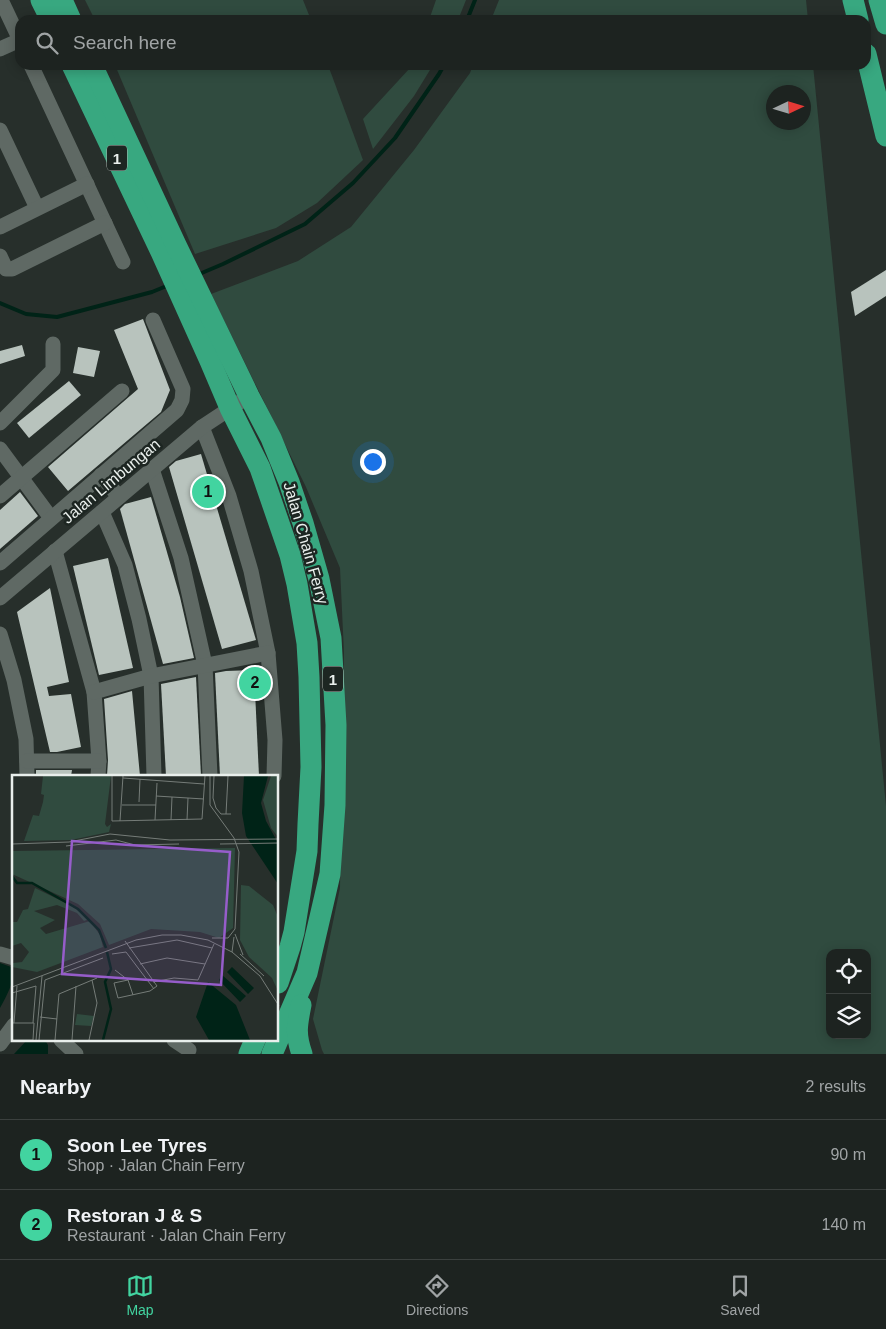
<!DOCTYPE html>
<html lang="en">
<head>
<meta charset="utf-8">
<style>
  :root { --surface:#1d2320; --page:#252b29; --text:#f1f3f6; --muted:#a0a4a5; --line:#3b403e; --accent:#42d4a0 }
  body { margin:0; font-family:Arial,sans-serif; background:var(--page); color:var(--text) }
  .controls { position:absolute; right:15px; bottom:15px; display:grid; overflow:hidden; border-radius:10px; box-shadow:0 2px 12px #0003 }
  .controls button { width:45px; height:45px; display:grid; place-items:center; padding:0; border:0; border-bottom:1px solid var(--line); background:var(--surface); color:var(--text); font:25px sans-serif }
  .compass { position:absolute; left:766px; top:85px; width:45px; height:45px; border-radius:50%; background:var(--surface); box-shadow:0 2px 12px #0003; rotate:86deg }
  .you { position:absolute; left:372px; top:461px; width:18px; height:18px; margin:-12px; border:4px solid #fff; border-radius:50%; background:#1a73e8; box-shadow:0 0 0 8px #1a73e833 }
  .badge { display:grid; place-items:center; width:32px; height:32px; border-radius:50%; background:var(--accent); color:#111; font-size:16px; font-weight:700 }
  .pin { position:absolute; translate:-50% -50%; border:2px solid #fff; box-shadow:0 1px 5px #0006 }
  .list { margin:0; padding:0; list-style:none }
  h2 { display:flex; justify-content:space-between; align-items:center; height:65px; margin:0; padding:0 20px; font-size:21px }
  h2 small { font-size:16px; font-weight:400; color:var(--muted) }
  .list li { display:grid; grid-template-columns:32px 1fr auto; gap:15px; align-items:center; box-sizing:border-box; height:70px; padding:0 20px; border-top:1px solid var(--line) }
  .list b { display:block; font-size:19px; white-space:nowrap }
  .list p { margin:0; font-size:16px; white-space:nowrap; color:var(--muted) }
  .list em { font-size:16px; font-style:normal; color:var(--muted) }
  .icon { flex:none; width:28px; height:28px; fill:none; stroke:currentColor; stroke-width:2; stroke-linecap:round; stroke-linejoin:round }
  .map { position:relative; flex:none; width:886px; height:1054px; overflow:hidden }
  .search { position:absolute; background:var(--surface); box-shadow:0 2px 12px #0003; left:15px; right:15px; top:15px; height:55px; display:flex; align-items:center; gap:12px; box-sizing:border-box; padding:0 18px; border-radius:15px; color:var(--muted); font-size:19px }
  .sheet { height:205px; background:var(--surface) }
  nav { display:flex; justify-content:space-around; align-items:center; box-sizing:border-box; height:70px; border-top:1px solid var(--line); background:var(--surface); font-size:14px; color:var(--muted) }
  nav a { display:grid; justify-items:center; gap:2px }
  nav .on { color:var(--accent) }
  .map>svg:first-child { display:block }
</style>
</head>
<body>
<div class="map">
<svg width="886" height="1054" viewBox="0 0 886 1054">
  <rect width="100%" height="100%" fill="#272f2b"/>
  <g fill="#304b3f" fill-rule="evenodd">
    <polygon points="85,0 303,0 311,20 95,20"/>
    <polygon points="436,0 466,0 458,20 429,20"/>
    <polygon points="499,0 806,0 808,20 491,20"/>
    <polygon points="115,65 328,65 363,160 317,203 276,228 195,254"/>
    <polygon points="411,65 433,65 414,96 373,149 363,119 410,68"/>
    <path d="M473 65H813L886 806V1054H324L322 1050 313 1019 340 888 344 653 340 568 306 487 211 294 298 261 351 227 414 150 470 73ZM774 92H804V122H774ZM830 953H867V1035H830Z"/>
  </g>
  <g fill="#002317">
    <path d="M0 963 14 968C14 983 7 995 0 1008Z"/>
    <polygon points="27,1040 45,1040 48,1045 48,1054 14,1054"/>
  </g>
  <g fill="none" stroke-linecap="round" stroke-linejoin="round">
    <g stroke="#002317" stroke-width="4">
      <polyline points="467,20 475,0"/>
      <polyline points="197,275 223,264 305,224 353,183 395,138 439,74 444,65"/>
      <polyline points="0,303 26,314 57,317 152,292 169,285"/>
    </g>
  </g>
  <g fill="#b8c3bd">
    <polygon points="886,270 886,296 855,316 851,292"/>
    <polygon points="143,319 170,390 161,412 68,491 48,467 138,389 114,330"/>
    <polygon points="22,345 25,356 0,364 0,351"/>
    <polygon points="78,347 100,351 94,377 73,373"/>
    <polygon points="69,381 81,395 29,438 17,423"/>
    <polygon points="201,454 256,640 222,649 169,467 176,461"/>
    <polygon points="20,492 38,516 0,549 0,510"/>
    <polygon points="151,497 180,597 194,658 163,664 120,509 125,504"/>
    <polygon points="108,558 133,668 99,675 73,566"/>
    <polygon points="50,588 69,682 47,687 49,696 71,694 81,747 57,752 50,752 17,612"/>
    <polygon points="254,670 259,776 220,776 215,673 226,671"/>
    <polygon points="196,677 201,776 166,776 161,684"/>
    <polygon points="132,691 140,776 107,776 108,760 104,699"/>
    <polygon points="36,770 72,770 71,776 36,776"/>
  </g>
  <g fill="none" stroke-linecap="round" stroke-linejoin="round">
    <g stroke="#5f6964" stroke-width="15">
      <polyline points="1,0 20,40"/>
      <polyline points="0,49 20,40"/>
      <polyline points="31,65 123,262"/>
      <polyline points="0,130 37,208"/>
      <polyline points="0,227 87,184"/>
      <polyline points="0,256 6,269 12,269 105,223"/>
      <polyline points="0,423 53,370 53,344"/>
      <polyline points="202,427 229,496 251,571 268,653 275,740 274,776"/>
      <polyline points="0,449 51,518"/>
      <polyline points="152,469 181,558 205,665 210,776"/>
      <polyline points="101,475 119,497"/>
      <polyline points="0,496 122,391"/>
      <polyline points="102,512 125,565 139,619 151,676 154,776"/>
      <polyline points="55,551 94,692 99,761 98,776"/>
      <polyline points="0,563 177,410 182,400 183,389 153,320"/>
      <polyline points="0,598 202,427 249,396"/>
      <polyline points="0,634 14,680 26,739 27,776"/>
      <polyline points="94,692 151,676 268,653"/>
      <polyline points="27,761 99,761"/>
      <polyline points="0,954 14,958"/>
      <polyline points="61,1040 76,1054"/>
      <polyline points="174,1040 189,1050"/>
      <polyline points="0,1044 14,1025"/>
    </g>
    <g stroke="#38a880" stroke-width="21">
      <polyline points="41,0 51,20"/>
      <polyline points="62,0 71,20"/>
      <polyline points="853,0 858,20"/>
      <polyline points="879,0 886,24"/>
      <polyline points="866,54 886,136"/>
      <polyline points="72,65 161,252 210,361 230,408 260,468 290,555 297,584 307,643 309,677 311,767 308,824 307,851 294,932 290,947 278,983"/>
      <polyline points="92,65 176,245 249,396 271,438 289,482 303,523 319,579 331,638 336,725 335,805 330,874 307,973 272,1054"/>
      <path d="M301 1005C297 1025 295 1034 302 1054"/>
      <polyline points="249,1054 255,1040"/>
    </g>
  </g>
  <g text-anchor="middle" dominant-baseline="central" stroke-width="5" stroke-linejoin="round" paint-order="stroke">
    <g fill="#1d2622" stroke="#acb3af" stroke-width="1">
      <rect x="107" y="145.5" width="20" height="25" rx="4"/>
      <rect x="323" y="666.5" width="20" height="25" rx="4"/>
    </g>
    <g font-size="15" font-weight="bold" fill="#e9efec">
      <text x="117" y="158">1</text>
      <text x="333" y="679">1</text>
    </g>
    <g font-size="16" fill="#e9efec" stroke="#1d2622">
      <text transform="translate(111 481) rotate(-40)">Jalan Limbungan</text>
      <text transform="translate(306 543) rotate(74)">Jalan Chain Ferry</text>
    </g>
  </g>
  <g transform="translate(12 775)">
    <rect width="266" height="266" fill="#272f2b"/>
    <path d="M31 1H99L93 49 95 52 99 49 97 57 59 65 12 66 21 40 27 41 31 27 32 20 29 19ZM259 1H266V62L259 53 251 25ZM223 73 221 153 207 163 188 157 139 154 97 170 88 149 66 129 0 99V76ZM229 110 237 111 261 130 266 142V216L260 203 237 182 228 165ZM23 113 60 131 77 144 72 146 65 138 45 130 22 136 43 145 28 153 34 159 78 146 88 160 91 172 25 197 0 192 1 188 10 187 17 177 9 168 0 171V147H5L11 135 16 134ZM65 239 82 241 79 251 63 250Z" fill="#304b3f"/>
    <path d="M232 1H256L249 28 254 46 266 68V109L234 61 230 38ZM220 192 242 213 236 219 215 197ZM210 200 234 221 228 227 207 205ZM196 207 224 230 238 265H197L184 242Z" fill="#002317"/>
    <path fill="none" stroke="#002317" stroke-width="2.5" d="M0 101 5 108H20L66 134 87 155 94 173M91 265 99 234 93 207 99 194 95 177"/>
    <path fill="none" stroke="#757c78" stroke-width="1" d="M100 1V46L190 44 193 1M198 1V30L222 63 227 77 223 154M202 1 201 23 204 33 209 39H219M111 3 192 9M144 21 192 24M127 27 128 4M110 30H144M214 39 216 1M143 45 145 8M159 45 160 22M175 45 176 23M108 46 111 1M0 69 57 67 98 59 158 65 267 64M208 69 267 68M54 71 104 65 123 70 167 69M223 159 231 180M200 163H216L223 154M113 166 145 211 138 216 106 223 102 208 116 205M117 173 165 165 200 173M220 177 222 162M100 179 114 177 142 214M228 179 252 201M128 189 155 183 193 189M103 195 116 205 121 220M141 207 162 203 186 205 202 169M0 212 124 165 150 160H169L196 165 220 177 248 201 267 231M0 218 24 211 21 248M28 242 45 244M1 248H22M2 248 5 211M0 265H21M21 265 22 248M24 265 30 201M27 265 33 205 91 183M43 265 47 219 85 203M60 265 64 211M77 265 85 228 80 205"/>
    <path fill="#965dca" fill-opacity="0.15" stroke="#965dca" stroke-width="2.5" d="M60 66 218 77 209 210 50 199Z"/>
    <rect width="266" height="266" fill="none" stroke="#e9efec" stroke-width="2.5"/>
  </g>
</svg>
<div class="controls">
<button><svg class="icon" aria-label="locate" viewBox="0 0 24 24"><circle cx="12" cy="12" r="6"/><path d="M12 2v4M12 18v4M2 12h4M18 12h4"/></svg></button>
<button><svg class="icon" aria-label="layers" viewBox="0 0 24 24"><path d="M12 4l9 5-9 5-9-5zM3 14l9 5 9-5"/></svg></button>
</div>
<svg class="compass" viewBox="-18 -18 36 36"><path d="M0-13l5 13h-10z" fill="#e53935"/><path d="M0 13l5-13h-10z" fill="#a0a4a5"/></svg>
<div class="you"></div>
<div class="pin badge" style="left:208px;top:492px">1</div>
<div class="pin badge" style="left:255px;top:683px">2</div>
<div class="search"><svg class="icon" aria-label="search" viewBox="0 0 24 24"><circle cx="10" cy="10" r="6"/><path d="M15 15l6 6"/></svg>Search here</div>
</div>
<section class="sheet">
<h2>Nearby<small>2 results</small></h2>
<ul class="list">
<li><span class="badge">1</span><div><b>Soon Lee Tyres</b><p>Shop · Jalan Chain Ferry</p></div><em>90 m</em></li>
<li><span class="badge">2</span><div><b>Restoran J &amp; S</b><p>Restaurant · Jalan Chain Ferry</p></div><em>140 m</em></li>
</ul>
</section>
<nav>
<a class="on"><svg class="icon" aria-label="map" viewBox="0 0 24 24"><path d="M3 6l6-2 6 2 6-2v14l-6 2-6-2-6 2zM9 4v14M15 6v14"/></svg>Map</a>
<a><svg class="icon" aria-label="directions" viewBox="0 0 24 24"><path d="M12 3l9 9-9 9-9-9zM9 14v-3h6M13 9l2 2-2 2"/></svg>Directions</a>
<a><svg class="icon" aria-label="saved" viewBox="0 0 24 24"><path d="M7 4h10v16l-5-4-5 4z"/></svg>Saved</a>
</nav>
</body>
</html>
